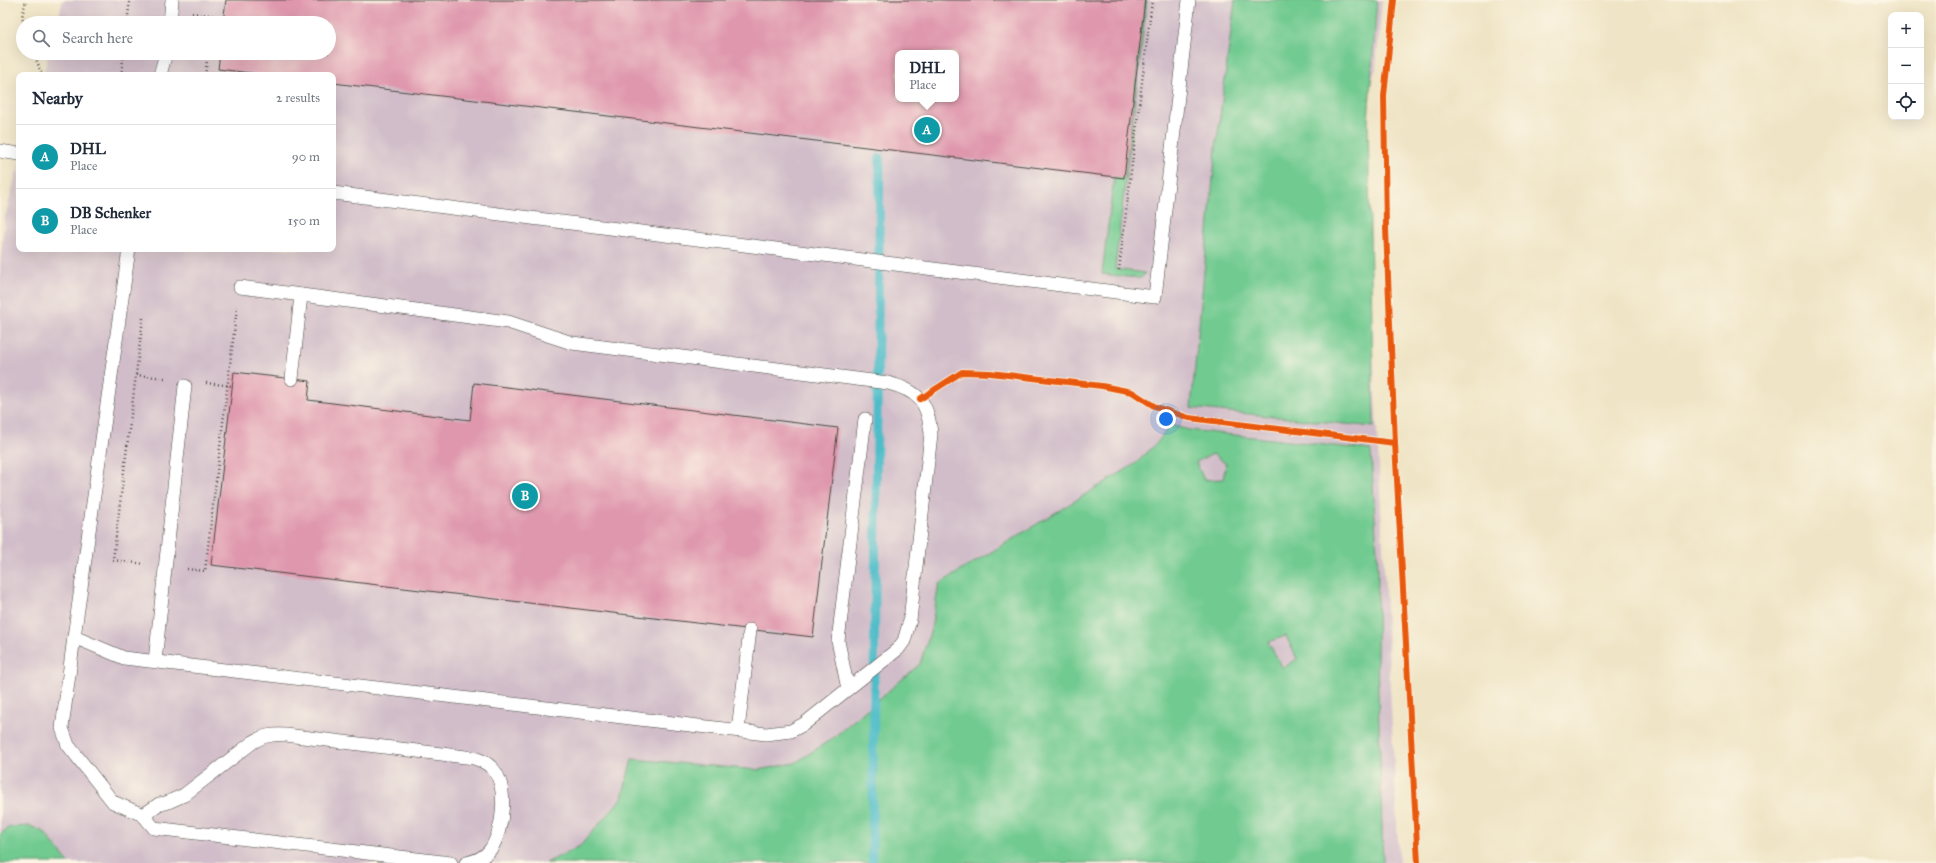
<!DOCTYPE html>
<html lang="en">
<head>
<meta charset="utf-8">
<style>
  :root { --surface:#fff; --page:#f2f2f3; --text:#1f2937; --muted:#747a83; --line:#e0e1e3; --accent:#1f6fb2 }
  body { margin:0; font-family:"IM FELL Great Primer",serif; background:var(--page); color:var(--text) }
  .controls { position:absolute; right:12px; top:12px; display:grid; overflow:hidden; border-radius:8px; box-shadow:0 4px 16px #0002 }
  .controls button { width:36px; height:36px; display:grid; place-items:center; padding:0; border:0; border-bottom:1px solid var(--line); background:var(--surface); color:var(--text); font:20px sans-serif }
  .you { position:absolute; left:1166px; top:419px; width:14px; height:14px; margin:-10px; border:3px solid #fff; border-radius:50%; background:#1a73e8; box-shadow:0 0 0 6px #1a73e833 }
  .badge { display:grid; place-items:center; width:26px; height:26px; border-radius:50%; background:var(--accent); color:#fff; font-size:13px; font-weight:700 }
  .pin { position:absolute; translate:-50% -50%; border:2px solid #fff; box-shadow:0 1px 4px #0006 }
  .popup { position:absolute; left:895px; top:50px; width:64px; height:52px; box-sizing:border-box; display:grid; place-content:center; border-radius:8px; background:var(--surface); filter:drop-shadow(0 1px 3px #0005); font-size:13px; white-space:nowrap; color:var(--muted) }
  .popup b { font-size:15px; color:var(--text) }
  .popup::after { content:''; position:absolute; left:50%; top:100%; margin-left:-8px; border:8px solid transparent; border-top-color:var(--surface) }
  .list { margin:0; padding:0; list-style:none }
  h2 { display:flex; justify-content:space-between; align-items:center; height:52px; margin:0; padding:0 16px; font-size:17px }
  h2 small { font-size:13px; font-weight:400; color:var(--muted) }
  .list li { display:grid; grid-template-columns:26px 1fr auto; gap:12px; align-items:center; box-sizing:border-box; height:64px; padding:0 16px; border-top:1px solid var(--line) }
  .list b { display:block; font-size:15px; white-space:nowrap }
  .list p { margin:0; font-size:13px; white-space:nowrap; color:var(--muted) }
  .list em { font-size:13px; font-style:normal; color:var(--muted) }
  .icon { flex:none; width:22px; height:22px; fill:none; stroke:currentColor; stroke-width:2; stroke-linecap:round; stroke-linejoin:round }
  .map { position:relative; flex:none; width:1936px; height:863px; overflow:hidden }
  .search { position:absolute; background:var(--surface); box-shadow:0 4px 16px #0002; left:16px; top:16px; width:320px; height:44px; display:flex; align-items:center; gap:10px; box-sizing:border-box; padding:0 14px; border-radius:22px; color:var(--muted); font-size:15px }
  .panel { position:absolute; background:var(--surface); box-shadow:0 4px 16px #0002; left:16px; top:72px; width:320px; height:180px; border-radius:8px }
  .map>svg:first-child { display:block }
</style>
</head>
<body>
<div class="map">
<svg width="1936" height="863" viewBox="0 0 1936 863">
  <rect width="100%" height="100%" fill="#fcf5e5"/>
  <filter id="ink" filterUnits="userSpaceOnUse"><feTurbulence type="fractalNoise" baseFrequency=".025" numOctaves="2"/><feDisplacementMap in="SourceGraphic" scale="8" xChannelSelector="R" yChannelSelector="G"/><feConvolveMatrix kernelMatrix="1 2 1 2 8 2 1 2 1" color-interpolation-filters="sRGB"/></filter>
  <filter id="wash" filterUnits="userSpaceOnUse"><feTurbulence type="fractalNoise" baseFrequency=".012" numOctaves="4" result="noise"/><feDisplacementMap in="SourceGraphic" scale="16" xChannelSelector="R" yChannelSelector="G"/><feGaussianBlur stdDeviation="0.9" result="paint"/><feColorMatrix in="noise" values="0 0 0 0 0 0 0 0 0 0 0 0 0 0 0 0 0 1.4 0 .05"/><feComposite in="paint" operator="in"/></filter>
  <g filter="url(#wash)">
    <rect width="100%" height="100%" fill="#efe4c5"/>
    <path fill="#d1bdc9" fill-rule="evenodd" d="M63 0H1382L1376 68 1361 115 1399 863H0V266L5 217 19 163V249H333V75H43L49 53H329V23H57ZM898 53H956V99H898Z"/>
    <g fill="#71ca90" stroke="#4e7a5e" fill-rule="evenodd">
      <polygon points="1145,0 1147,0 1115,269 1145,273 1141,278 1137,278 1102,274 1114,177 1124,178"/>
      <polygon points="1235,0 1377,0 1368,121 1374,427 1191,408 1216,148"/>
      <path d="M1170 425 1189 430 1371 450 1378 569 1377 656 1383 863H546L580 846 622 798 632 759 758 770 795 763 833 738 920 664 931 629 939 584 1135 464 1157 443ZM1213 454 1226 464 1223 479 1204 480 1196 462ZM1286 636 1297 659 1283 668 1268 642Z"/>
      <polygon points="30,826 44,832 69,863 0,863 0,834 10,827"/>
    </g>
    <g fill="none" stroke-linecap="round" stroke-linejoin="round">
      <polyline stroke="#50bdc9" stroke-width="9" points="872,863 880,158"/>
    </g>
    <g id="blocks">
      <g fill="#df97ad" fill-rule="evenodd">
        <path d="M226 0H1145L1124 178 333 83V75H267L218 69 220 53H329V23H223ZM898 53H956V99H898Z"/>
        <polygon points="234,372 310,381 308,400 470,420 474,383 838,428 813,637 211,565"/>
      </g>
    </g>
  </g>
  <g filter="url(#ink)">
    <use href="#blocks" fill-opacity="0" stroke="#484742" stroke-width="1"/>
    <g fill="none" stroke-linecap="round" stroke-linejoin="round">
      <g stroke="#484742" stroke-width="14">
        <g id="lane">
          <polyline points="170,23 172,0"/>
          <polyline points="160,75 166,53"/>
          <polyline points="0,151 19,154"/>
          <polyline points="333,193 1155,297 1189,0"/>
          <path d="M129 249 74 637 124 658 766 734 791 731 804 724 898 649 904 641 910 620 931 434C928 402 919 391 888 383L572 343 508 322 240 287"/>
          <polyline points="292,379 301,295"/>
          <polyline points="74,637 62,728 68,745 113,802 143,815 154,828 451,863"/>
          <polyline points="155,661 185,386"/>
          <polyline points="848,689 838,641 865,419"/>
          <polyline points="738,730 750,630"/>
          <path d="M143 815 159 804 166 803 184 795 253 742C265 735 273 734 286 735L474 758C480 760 487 763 491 767 509 784 504 831 490 850 484 858 476 861 466 863"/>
        </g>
      </g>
      <g stroke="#484742" stroke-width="2.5" stroke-dasharray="1 3" stroke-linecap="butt">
        <polyline points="192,13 224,17"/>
        <polyline points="24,23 22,17 26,0"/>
        <polyline points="127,23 130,0"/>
        <polyline points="211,23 212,15"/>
        <polyline points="34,53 42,75"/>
        <polyline points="121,75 124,53"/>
        <polyline points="205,75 208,53"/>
        <polyline points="1119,270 1152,0"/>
        <polyline points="143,318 113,560 145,564"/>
        <polyline points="136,375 165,378"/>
        <polyline points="206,383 233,386"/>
        <polyline points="187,569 205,571 237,307"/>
      </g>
      <use href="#lane" stroke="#fff" stroke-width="13"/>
      <g stroke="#fcf5e5" stroke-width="8">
        <g id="cycleway">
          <polyline points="1394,0 1384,96 1386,229 1395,443 1418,863"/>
          <polyline points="920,399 962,372 990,373 1102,386 1132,392 1154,406 1189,418 1395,443"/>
        </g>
      </g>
      <use href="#cycleway" stroke="#e8590c" stroke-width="6"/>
    </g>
  </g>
</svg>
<div class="controls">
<button>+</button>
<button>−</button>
<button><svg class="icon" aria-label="locate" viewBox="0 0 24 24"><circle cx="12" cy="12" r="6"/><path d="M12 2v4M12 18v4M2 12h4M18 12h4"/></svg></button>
</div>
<div class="you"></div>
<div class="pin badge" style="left:927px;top:130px;background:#0f9aa8">A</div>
<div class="popup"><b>DHL</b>Place</div>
<div class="pin badge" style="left:525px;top:496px;background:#0f9aa8">B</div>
<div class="search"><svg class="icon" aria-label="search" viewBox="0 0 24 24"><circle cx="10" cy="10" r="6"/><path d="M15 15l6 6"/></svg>Search here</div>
<section class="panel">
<h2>Nearby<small>2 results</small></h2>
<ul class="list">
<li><span class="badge" style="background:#0f9aa8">A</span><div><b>DHL</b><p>Place</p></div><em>90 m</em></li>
<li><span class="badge" style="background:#0f9aa8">B</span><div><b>DB Schenker</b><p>Place</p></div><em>150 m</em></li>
</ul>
</section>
</div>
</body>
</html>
